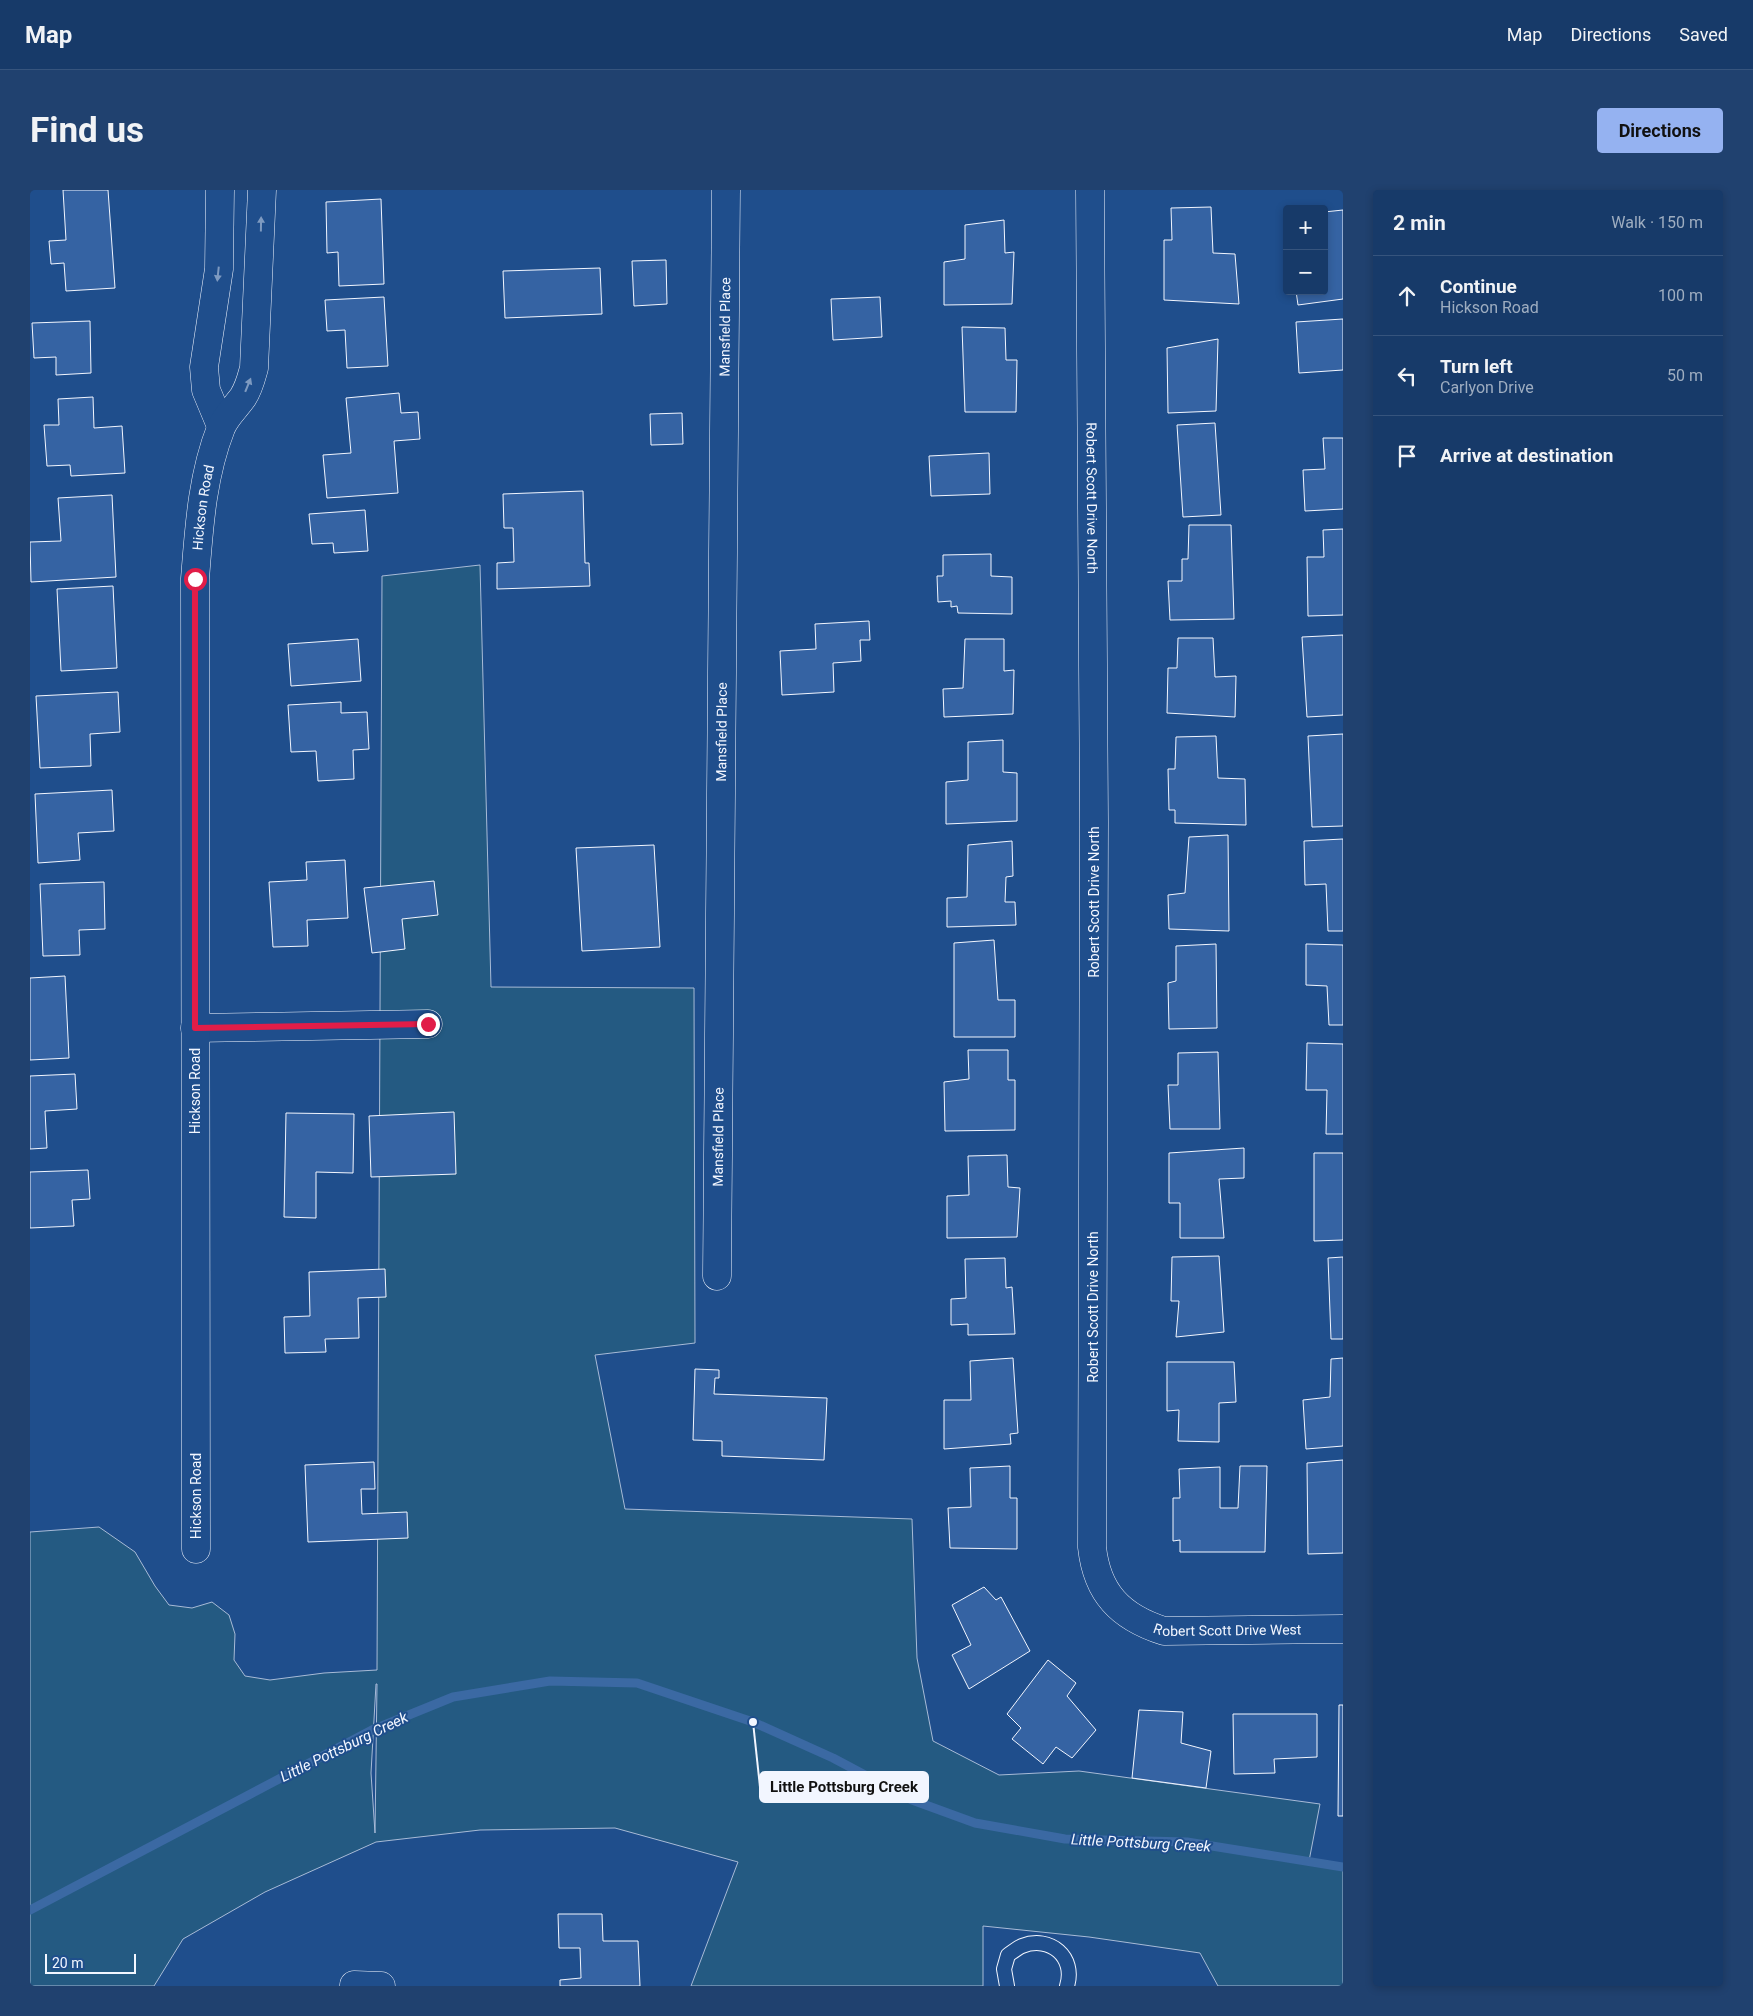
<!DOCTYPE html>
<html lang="en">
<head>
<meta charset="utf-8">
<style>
  :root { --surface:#173a69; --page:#20416f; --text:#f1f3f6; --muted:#9eadc0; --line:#36547d; --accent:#95b2f1 }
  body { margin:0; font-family:Roboto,sans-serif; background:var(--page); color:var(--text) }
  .controls { position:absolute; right:15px; top:15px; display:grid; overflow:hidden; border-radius:5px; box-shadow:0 2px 8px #0003 }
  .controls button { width:45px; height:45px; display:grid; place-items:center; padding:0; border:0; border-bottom:1px solid var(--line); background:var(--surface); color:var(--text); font:25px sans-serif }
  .scale { position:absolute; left:15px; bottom:12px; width:91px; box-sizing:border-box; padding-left:5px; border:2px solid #f2f6ff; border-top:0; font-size:14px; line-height:18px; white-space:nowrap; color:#f2f6ff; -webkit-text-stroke:4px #1f4e8c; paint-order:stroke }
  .stop { position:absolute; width:15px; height:15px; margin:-11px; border:4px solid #e11d48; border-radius:50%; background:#fff }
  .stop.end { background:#e11d48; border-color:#fff; box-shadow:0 1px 5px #0008 }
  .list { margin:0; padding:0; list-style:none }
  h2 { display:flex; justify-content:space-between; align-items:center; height:65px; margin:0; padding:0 20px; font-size:21px }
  h2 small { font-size:16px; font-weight:400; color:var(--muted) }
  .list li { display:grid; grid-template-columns:32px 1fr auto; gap:15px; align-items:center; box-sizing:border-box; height:80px; padding:0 20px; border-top:1px solid var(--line) }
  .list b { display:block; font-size:19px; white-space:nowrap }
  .list p { margin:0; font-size:16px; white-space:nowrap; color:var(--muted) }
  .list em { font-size:16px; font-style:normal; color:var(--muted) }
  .icon { flex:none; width:28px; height:28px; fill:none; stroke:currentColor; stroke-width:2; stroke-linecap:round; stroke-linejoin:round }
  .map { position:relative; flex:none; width:1313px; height:1796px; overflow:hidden; border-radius:5px }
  header { display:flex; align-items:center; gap:30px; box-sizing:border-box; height:70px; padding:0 25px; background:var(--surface); border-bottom:1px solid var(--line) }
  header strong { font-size:24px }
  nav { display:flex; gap:28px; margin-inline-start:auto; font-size:18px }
  .intro { display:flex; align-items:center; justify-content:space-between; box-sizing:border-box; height:120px; padding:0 30px }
  h1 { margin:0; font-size:35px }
  .button { padding:12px 22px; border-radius:5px; background:var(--accent); color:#111; font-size:18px; font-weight:700 }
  main { display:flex; gap:30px; padding:0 30px }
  aside { flex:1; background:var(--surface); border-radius:5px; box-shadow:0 2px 8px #0003 }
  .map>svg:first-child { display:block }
</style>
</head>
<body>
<header>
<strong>Map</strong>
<nav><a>Map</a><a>Directions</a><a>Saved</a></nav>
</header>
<div class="intro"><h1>Find us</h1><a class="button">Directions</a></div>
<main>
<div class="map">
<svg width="1313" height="1796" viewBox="0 0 1313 1796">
  <rect width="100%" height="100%" fill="#1f4e8c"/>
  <path fill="#245a82" stroke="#a8bbd7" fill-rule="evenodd" d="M450 375 461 797 664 798 665 1153 565 1165 595 1319 882 1329 887 1468 903 1551 969 1585 1049 1581 1290 1614 1279 1671 1313 1674V1796H1188L1170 1763 1059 1747 953 1736V1796H661L708 1672 585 1638 450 1640 346 1652 235 1702 153 1749 124 1796H0V1342L69 1337 105 1362 125 1396 139 1415 162 1418 182 1412 199 1425 205 1444 204 1470 215 1486 240 1490 294 1483 347 1480 352 386ZM346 1494H347L345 1643 341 1583Z"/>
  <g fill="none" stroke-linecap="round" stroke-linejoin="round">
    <polyline stroke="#3b69a3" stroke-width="9" points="0,1720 342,1540 423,1507 520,1491 607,1493 723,1532 803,1568 882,1610 945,1633 1035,1649 1157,1652 1313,1677"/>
  </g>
  <g fill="#3563a3" stroke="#f2f6ff">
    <polygon points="33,0 78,0 85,98 36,101 34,73 21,74 19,51 36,50"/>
    <polygon points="351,9 354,94 309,96 308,62 297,63 296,12"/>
    <polygon points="1181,17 1183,63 1205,64 1209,114 1134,110 1134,50 1142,50 1141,18"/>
    <polygon points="1313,20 1313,109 1268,115 1266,101 1294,101 1294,22"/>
    <polygon points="974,30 975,63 984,62 982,114 914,115 914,72 935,69 935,35"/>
    <polygon points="636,70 637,114 604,116 602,71"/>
    <polygon points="570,78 572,124 475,128 473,81"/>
    <polygon points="354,107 358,176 317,178 315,140 297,141 295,110"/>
    <polygon points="850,107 852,147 803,150 801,109"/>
    <polygon points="1313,129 1313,180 1269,183 1266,132"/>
    <polygon points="60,131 61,183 26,185 26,167 4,168 2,133"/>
    <polygon points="932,137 975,138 976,170 987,170 986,222 935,222"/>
    <polygon points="1188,149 1186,221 1138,223 1137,158"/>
    <polygon points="369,203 371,223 388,222 390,249 364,251 368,303 297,308 293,265 321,263 316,208"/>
    <polygon points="63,207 64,238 92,236 95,283 41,286 40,275 17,276 14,235 29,235 28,209"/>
    <polygon points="652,223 653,254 621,255 620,224"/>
    <polygon points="1185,233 1191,325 1153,327 1147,235"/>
    <polygon points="1293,248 1313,248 1313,319 1275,321 1273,280 1295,279"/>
    <polygon points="959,263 960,304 901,306 899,266"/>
    <polygon points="553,301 555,373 559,373 560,396 467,399 467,373 484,372 483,338 474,338 473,304"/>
    <polygon points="82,305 86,387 1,392 0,352 31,351 28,308"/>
    <polygon points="335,320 338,361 304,363 303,353 282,354 279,324"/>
    <polygon points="1159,335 1201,335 1204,429 1140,430 1138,391 1152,391 1152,369 1158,369"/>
    <polygon points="1313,339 1313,425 1278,426 1277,367 1294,367 1293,340"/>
    <polygon points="961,364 961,386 982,387 982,424 928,423 927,416 921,417 921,411 908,412 907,386 913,386 913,365"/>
    <polygon points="83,396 87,478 31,481 27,399"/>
    <polygon points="839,431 840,450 830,450 831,471 803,473 804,502 752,505 750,461 786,459 785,434"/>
    <polygon points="1313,445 1313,525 1277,527 1272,447"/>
    <polygon points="1148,448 1183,448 1185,487 1206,486 1205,527 1137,523 1138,478 1147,478"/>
    <polygon points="328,449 331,491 261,496 258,454"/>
    <polygon points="935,449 974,449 974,481 984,480 983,524 914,527 913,499 933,498"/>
    <polygon points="88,502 90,542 60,544 61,576 10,578 6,506"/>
    <polygon points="311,512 311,523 337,522 339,559 323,560 324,589 288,591 286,561 261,562 258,515"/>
    <polygon points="1313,544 1313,636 1282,637 1278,546"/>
    <polygon points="1186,546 1188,588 1215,589 1216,635 1145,633 1145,620 1139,620 1138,579 1145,579 1146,547"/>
    <polygon points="973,550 973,582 987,583 987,631 916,634 916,592 938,590 938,552"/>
    <polygon points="82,600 84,641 48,643 50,670 8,673 5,604"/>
    <polygon points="1198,645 1199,741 1139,739 1138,705 1155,703 1159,647"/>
    <polygon points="1313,649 1313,741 1298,741 1296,694 1275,695 1274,651"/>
    <polygon points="982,651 983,686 976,687 975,712 985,712 986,735 917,737 917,708 937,707 938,655"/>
    <polygon points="624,655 630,757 552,761 546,658"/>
    <polygon points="315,670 318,728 277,730 278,756 243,757 239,692 277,690 276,672"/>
    <polygon points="404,691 408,725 372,729 375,759 342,763 334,698"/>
    <polygon points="74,692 75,739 49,740 50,765 13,766 10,694"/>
    <polygon points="964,750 968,810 985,810 985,847 924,847 924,753"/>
    <polygon points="1186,754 1187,838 1139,839 1138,793 1146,791 1146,756"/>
    <polygon points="1276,754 1313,755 1313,835 1299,835 1297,796 1276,795"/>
    <polygon points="35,786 39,868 0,870 0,788"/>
    <polygon points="1277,853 1313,854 1313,944 1296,944 1297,900 1276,900"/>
    <polygon points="938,860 978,860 978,890 985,890 985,940 915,941 914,892 939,889"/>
    <polygon points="1188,862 1190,939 1140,939 1138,895 1148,895 1148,863"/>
    <polygon points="45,884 47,919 15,921 17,958 0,959 0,886"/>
    <polygon points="424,922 426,984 341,987 339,926"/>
    <polygon points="256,923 324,924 323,983 286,982 286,1028 254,1027"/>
    <polygon points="1214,958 1214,988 1189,989 1194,1048 1150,1048 1150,1013 1139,1013 1139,963"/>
    <polygon points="1284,963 1313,963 1313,1050 1284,1051"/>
    <polygon points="977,965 978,997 990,998 987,1047 917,1048 917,1006 939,1005 938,966"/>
    <polygon points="58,980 60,1009 42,1010 44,1036 0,1038 0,982"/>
    <polygon points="1189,1066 1194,1142 1146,1147 1149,1111 1141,1111 1142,1067"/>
    <polygon points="1313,1067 1313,1149 1301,1149 1298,1068"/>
    <polygon points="975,1068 976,1098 982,1097 985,1144 938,1145 938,1134 921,1135 921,1109 936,1108 935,1069"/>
    <polygon points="355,1079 356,1107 328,1108 329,1148 295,1149 296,1162 255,1163 254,1127 280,1126 279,1082"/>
    <polygon points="983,1168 988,1243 980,1244 981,1254 914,1259 914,1210 941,1210 940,1171"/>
    <polygon points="1313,1168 1313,1256 1276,1259 1273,1210 1300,1207 1301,1169"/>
    <polygon points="1137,1172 1204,1172 1206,1212 1189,1213 1189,1252 1148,1251 1149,1220 1137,1221"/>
    <polygon points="665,1179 689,1180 689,1188 685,1188 684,1204 797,1208 794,1270 692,1266 692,1251 663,1250"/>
    <polygon points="1313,1270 1313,1363 1278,1364 1277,1273"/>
    <polygon points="344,1272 345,1299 331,1299 332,1324 377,1322 378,1348 278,1352 275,1275"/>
    <polygon points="980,1276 980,1308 987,1308 987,1359 920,1358 918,1318 941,1317 940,1278"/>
    <polygon points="1210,1276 1237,1276 1235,1362 1150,1362 1150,1350 1143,1351 1143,1308 1150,1308 1149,1279 1190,1277 1190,1318 1208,1318"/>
    <polygon points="954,1397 966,1410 971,1407 1000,1461 939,1499 922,1465 941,1455 922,1415"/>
    <polygon points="1018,1470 1046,1493 1037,1506 1066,1540 1042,1568 1026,1557 1013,1574 982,1549 991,1538 977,1524"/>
    <polygon points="1309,1515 1313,1515 1313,1626 1308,1626"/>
    <polygon points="1109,1520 1153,1522 1151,1553 1181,1561 1176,1598 1102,1588"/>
    <polygon points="1203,1524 1287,1524 1287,1567 1244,1569 1245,1583 1204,1584"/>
    <polygon points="528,1724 572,1724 573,1751 608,1751 610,1796 530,1796 530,1790 551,1788 550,1758 529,1758"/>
  </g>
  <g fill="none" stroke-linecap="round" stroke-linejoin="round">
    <g stroke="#f2f6ff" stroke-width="16">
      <path id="lane" d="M977 1796 974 1779 978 1765C983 1762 987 1758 992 1756 1020 1745 1046 1767 1037 1796"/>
    </g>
    <g stroke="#f2f6ff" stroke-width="29">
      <g id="street">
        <polyline points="190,0 189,79 174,177 176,200 191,236"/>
        <path id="s1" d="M1060 0 1064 632 1062 1357C1067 1403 1090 1427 1134 1441L1313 1439"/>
        <polyline points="165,838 398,834"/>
        <path id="s2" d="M687 1086 696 0"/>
        <path id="s3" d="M166 1359 165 389C169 338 172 286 191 238 195 227 206 217 213 207 219 198 221 189 224 178L232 0"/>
        <polyline points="324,1795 351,1796"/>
      </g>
    </g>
    <use href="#lane" stroke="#1f4e8c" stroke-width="14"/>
    <use href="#street" stroke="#1f4e8c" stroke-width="28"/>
  </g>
  <defs><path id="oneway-solid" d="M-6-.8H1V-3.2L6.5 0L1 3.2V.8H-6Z" transform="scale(1.25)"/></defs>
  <g fill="#7e9ac0">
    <use href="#oneway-solid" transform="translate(231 34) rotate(-89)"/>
    <use href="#oneway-solid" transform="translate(188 84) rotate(96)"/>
    <use href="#oneway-solid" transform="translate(218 195) rotate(-68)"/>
  </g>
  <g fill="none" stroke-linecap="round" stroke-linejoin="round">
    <polyline stroke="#e11d48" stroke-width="6" points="165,389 165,838 398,834"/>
  </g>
  <g text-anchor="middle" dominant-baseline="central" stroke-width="4" stroke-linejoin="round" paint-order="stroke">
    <g font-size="14" fill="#f2f6ff" stroke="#1f4e8c">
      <text stroke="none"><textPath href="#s2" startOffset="949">Mansfield Place</textPath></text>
      <text stroke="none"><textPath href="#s1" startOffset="308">Robert Scott Drive North</textPath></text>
      <text stroke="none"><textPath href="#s3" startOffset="1042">Hickson Road</textPath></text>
      <text stroke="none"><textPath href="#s2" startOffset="544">Mansfield Place</textPath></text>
      <text transform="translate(1064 712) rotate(-90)">Robert Scott Drive North</text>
      <text transform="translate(165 901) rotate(-90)">Hickson Road</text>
      <text stroke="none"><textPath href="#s2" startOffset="139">Mansfield Place</textPath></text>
      <text transform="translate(1063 1117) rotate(-90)">Robert Scott Drive North</text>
      <text transform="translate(166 1306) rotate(-90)">Hickson Road</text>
      <text stroke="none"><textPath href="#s1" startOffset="1539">Robert Scott Drive West</textPath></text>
    </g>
    <g font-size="15" font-style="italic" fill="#f2f6ff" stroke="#1f4e8c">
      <text transform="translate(314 1557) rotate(-26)">Little Pottsburg Creek</text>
      <text transform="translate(1111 1653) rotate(3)">Little Pottsburg Creek</text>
    </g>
  </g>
  <path fill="none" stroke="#f2f6ff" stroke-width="2" d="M723 1532L730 1597"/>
  <circle fill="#f2f6ff" stroke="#1f4e8c" stroke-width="2" cx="723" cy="1532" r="5"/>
  <rect fill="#f2f6ff" stroke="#f2f6ff" stroke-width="2" x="730" y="1582" width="168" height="30" rx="5"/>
  <g font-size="15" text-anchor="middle" font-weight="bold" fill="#111">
    <text x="814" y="1602">Little Pottsburg Creek</text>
  </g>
</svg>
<div class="controls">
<button>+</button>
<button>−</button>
</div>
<div class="scale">20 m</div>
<div class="stop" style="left:165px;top:389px"></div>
<div class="stop end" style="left:398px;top:834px"></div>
</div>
<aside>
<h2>2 min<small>Walk · 150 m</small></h2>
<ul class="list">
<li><svg class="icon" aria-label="ahead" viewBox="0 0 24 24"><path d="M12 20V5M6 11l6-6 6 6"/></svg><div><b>Continue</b><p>Hickson Road</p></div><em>100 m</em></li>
<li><svg class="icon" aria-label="left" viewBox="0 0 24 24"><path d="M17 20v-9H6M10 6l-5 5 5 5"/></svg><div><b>Turn left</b><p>Carlyon Drive</p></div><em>50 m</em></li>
<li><svg class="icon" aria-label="arrive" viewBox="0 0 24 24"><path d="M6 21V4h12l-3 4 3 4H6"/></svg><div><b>Arrive at destination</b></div></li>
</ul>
</aside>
</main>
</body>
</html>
